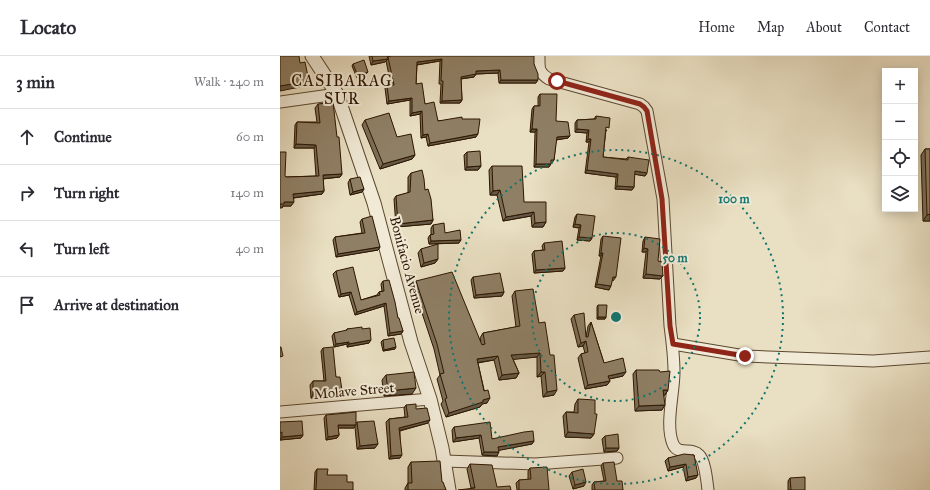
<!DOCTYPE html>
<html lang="en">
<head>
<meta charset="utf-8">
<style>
  :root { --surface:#fff; --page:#f2f2f3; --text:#2b2b33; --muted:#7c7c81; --line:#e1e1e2 }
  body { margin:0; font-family:"IM FELL Great Primer",serif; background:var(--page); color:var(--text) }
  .controls { position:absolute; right:12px; top:12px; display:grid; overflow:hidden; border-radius:0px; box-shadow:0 2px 10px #0003 }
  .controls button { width:36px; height:36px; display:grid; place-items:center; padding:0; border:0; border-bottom:1px solid var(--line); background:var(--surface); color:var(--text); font:20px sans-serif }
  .stop { position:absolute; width:12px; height:12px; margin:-9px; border:3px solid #8f2418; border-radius:50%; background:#fff }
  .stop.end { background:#8f2418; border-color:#fff; box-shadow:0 1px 4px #0008 }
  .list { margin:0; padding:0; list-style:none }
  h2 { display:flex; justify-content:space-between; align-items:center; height:52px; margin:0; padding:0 16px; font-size:17px }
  h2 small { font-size:13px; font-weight:400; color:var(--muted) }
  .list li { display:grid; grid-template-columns:26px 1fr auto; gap:12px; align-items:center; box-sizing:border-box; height:56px; padding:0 16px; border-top:1px solid var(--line) }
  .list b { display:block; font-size:15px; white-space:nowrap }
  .list em { font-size:13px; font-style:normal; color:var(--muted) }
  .icon { flex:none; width:22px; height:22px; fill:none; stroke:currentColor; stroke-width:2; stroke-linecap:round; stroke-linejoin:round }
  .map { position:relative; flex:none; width:650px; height:434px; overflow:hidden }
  header { display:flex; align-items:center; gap:24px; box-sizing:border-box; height:56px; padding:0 20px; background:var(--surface); border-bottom:1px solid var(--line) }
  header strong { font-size:19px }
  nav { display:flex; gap:22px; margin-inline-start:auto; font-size:14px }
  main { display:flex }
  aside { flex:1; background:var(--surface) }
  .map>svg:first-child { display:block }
</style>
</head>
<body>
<header>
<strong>Locato</strong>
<nav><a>Home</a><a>Map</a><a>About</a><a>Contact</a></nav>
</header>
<main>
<aside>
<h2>3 min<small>Walk · 240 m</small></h2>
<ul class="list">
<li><svg class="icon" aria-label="ahead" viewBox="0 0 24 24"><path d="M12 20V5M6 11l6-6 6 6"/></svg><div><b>Continue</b></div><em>60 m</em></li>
<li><svg class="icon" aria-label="right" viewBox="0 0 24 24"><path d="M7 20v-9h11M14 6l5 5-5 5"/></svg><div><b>Turn right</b></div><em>140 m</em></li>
<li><svg class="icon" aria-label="left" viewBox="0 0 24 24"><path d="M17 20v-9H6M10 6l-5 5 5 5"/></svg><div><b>Turn left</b></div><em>40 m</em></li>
<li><svg class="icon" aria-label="arrive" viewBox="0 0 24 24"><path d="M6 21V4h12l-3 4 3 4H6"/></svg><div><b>Arrive at destination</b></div></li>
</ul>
</aside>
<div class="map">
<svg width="650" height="434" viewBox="0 0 650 434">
  <rect width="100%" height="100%" fill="#e9dfc2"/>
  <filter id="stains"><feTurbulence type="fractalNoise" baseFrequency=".005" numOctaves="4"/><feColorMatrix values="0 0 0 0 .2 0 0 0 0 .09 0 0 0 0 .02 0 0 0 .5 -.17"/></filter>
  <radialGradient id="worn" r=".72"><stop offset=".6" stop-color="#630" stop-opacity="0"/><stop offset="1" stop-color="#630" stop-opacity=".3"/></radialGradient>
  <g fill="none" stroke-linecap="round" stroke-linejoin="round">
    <g stroke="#5c4830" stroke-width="13">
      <g id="minor">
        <path d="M259 0C259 12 258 16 269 23L360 48 364 51 367 55 383 143 390 270C392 285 394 300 394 316 394 337 385 369 393 388 398 400 412 391 419 399 425 404 427 426 428 434"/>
        <polyline points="0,46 57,38"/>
        <polyline points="393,288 465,300 593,305 650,301"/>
        <polyline points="0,356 150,343"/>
        <polyline points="165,405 255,408 337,402"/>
      </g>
    </g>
    <g stroke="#5c4830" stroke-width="15">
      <polyline id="tertiary" points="32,0 57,38 94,147 131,286 150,343 162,392 169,434"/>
    </g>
    <use href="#minor" stroke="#f1ead7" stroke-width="11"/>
    <use href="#tertiary" stroke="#f1ead7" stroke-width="13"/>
  </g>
  <g fill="#7b6d57" stroke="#2d1600">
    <polygon points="89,0 107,0 107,1 111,0 254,8 256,27 219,27 218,17 196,18 194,21 181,23 182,44 180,47 160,47 161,28 159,28 160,5 137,9 136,28 145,48 158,65 182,63 196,81 148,90 146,81 141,82 140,58 130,60 130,44 107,48 105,32 107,30 111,29 106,5 105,6 91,9"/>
    <polygon points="73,8 86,18 77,22 72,10"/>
    <polygon points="260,38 276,65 288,82 276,84 274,104 272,107 271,107 269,111 254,111 255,76 250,76 252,53 254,50 258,50 258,41"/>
    <polygon points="38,48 62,118 60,121 43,123 44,135 42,138 14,142 11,150 3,150 2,152 5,120 6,121 36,120 34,92 14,92 15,69 17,66 37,66 35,52"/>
    <polygon points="316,60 327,75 326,74 323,101 346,103 348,101 367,117 365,120 354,118 354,131 352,134 335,133 336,121 305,117 309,86 306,86 307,77 295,76 295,67 297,64 314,63"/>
    <polygon points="85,64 117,81 135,99 132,103 100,113 82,69"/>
    <polygon points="645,93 650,93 650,165 643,165 641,99"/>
    <polygon points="187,96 201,110 198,114 185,114 184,99"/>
    <polygon points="212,110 244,146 266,166 263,171 252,171 251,160 223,165 217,139 210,139 209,114"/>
    <polygon points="131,117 145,134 153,164 151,168 116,171 114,143 116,140 128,137 128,121"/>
    <polygon points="70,123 84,133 82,136 70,139 68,127"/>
    <polygon points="297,158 312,182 310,185 297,184 299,172 293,171 295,161"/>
    <polygon points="82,163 100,191 98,194 56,201 53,184 55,181 82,177 80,166"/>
    <polygon points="153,169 165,177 179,187 149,188 148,182 150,179 151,179 151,172"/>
    <polygon points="323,180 333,225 332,224 329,234 315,231 321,200 319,200 321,183"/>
    <polygon points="365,181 378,205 383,220 380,223 363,222 366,196 362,196 363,185"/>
    <polygon points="264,187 285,212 283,215 254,217 252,198 254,195 263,194 262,190"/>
    <polygon points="141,193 158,203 155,207 141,211 138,197"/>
    <polygon points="56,215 81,244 97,239 99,236 102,235 101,228 103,225 123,275 121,278 108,280 104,250 75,259 69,239 59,241 53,218"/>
    <polygon points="193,221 224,236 222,240 194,242 191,224"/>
    <polygon points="136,225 201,285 200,282 203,277 236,271 232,240 235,235 259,267 274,339 263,341 261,320 257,321 257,301 233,303 239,317 236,322 219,324 214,304 198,307 207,347 202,348 200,351 166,361 161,348 163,345 157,323 160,319 154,293 133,230"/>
    <polygon points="318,249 326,261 325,263 317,263 317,251"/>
    <polygon points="294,259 306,281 308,270 311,266 324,307 343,320 329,323 330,325 327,329 305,333 298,302 301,298 305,297 303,290 298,291 291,263"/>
    <polygon points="67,273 82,273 89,287 67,291 67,288 54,291 52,280 54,277 66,275"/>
    <polygon points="103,284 115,293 103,295 101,286"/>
    <polygon points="43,292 56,321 59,338 44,339 42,341 31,342 30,329 33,325 44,325 41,295"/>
    <polygon points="356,314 388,334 385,339 384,339 382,354 355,355 353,318"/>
    <polygon points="106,319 132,338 104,340 102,324"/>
    <polygon points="298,343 314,378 311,382 285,381 283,360 286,356 294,356 295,348"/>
    <polygon points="126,349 136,353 148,367 120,375 120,402 109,403 106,366 109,363 125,361 124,352"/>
    <polygon points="46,359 76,367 77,366 95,392 77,393 75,371 74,372 58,372 59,379 57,382 46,384 44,362"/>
    <polygon points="0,366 23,379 21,382 0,384"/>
    <polygon points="174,371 212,383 254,385 252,388 219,394 217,400 202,399 199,382 173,386 172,374"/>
    <polygon points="325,380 339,392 337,395 324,396 322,383"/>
    <polygon points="414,399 416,422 406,425 403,411 388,415 385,405 388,402"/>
    <polygon points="131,406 162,426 166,434 125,434 125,432 128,427 128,411"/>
    <polygon points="323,407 337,425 343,434 312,434 312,429 314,426 324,425 321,410"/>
    <polygon points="190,408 217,431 191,432 187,413"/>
    <polygon points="250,412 269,434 237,434 236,427 239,424 248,424 248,415"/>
    <polygon points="37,413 47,419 67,426 73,434 34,434 35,416"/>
    <polygon points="292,416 304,430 293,433 289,420"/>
    <polygon points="510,422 525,434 508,434 508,425"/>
  </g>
  <g fill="#645947" stroke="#2d1600">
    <polygon points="108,3 105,6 91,9 93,5"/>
    <polygon points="162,3 160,5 135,9 137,6"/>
    <polygon points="220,14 218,17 196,18 194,21 179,23 181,21 196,15"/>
    <polygon points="88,16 86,18 77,22 78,20"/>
    <polygon points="221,24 258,24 256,27 219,27"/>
    <polygon points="29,25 25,30 0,35 0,30"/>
    <polygon points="132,42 130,44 107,48 109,45"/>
    <polygon points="182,44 180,47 160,47 162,45"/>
    <polygon points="142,55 140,58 130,60 132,57"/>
    <polygon points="252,73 257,73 255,76 250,76"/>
    <polygon points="297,73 309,74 307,77 295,76"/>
    <polygon points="148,78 146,81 141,82 143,79"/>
    <polygon points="198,78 196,81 148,90 150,87"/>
    <polygon points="290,80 288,82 275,84 277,81"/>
    <polygon points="308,83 311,83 309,86 306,86"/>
    <polygon points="16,88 36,89 34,92 14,92"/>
    <polygon points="135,99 132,103 100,113 103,108"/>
    <polygon points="256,108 271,108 269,111 254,111"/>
    <polygon points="201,110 198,114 185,114 187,111"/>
    <polygon points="307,114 338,118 336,121 305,117"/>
    <polygon points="355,115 367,117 365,120 353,118"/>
    <polygon points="62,118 60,121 40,123 43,119"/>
    <polygon points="337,130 354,131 352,134 335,133"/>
    <polygon points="84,133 82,136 70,139 73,136"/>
    <polygon points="220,134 217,139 210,139 213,135"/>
    <polygon points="44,135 42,138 11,142 13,138"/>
    <polygon points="4,146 14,146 11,150 3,150 2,152 0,152 0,148"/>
    <polygon points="254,156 251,160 223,165 226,161"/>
    <polygon points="650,158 650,165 643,165 647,159"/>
    <polygon points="153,164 151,168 116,171 118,168"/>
    <polygon points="266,166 263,171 252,171 255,167"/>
    <polygon points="295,168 301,169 299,172 293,171"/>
    <polygon points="299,181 312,182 310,185 297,184"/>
    <polygon points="181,184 179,187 149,188 151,185"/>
    <polygon points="100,191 98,194 56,201 58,198"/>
    <polygon points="364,192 368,193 366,196 362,196"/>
    <polygon points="321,197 323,197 321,200 319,200"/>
    <polygon points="158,203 155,207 141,211 144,207"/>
    <polygon points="285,212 283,215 254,217 256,214"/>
    <polygon points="366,218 383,220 380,223 363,222"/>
    <polygon points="333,221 336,221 333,225 331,224"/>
    <polygon points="317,228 331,230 329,234 315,231"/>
    <polygon points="71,236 69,239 59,241 61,238"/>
    <polygon points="224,236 222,240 194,242 196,239"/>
    <polygon points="106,247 104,250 75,259 77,256"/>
    <polygon points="318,261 326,261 325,263 317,263"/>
    <polygon points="123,275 121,278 108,280 110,277"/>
    <polygon points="91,284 89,287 67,291 69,288"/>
    <polygon points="306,285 303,290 298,291 301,287"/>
    <polygon points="69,286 67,288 54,291 56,288"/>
    <polygon points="116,291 115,293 103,295 104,294"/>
    <polygon points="260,297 257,301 228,304 231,299"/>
    <polygon points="218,300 214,304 194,307 197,303"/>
    <polygon points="261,316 265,316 261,320 257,321"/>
    <polygon points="346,316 343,320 325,324 328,320"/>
    <polygon points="239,317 236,322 219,324 222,319"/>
    <polygon points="330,325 327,329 305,333 308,329"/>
    <polygon points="136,332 132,338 104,340 108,335"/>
    <polygon points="62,334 59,338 44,339 42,341 31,342 33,338 45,336"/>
    <polygon points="277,334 274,339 263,341 267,336"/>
    <polygon points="383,334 388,334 385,339 380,339"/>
    <polygon points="210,342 207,347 202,348 200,351 166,361 169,357 203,344"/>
    <polygon points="385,349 382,354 355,355 359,350"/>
    <polygon points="150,364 148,367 117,375 119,372"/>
    <polygon points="58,369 76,369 74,372 56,372"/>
    <polygon points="288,376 314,378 311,382 285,381"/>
    <polygon points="23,379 21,382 0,384 2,381"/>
    <polygon points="59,379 57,382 46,384 48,381"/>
    <polygon points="201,379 199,382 173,386 176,382"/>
    <polygon points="254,385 252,388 216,395 218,391"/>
    <polygon points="98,388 95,392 77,393 80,390"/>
    <polygon points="326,392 339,392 337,395 324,396"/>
    <polygon points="204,396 219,396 217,400 202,399"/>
    <polygon points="122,399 120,402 109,403 111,400"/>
    <polygon points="406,408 403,411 388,415 390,411"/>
    <polygon points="418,419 416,422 406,425 408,421"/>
    <polygon points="306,426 304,430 293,433 295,429"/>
  </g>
  <g fill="#8f7f65" stroke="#2d1600">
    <polygon points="0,0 19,0 20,7 25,6 29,25 0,30"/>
    <polygon points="92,0 107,0 108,3 93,5"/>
    <polygon points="111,0 254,0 254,8 258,18 258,24 221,24 220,14 196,15 196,18 181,21 182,44 162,45 163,25 161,25 162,3 137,6 136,28 142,27 145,48 154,46 158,65 182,61 182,63 200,63 198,78 150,87 148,78 143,79 142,55 132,57 132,42 109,45 107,30 114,29 108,1"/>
    <polygon points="84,4 88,16 78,20 73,8"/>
    <polygon points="260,38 277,38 276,65 288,66 290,80 277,81 274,104 271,104 271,108 256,108 257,73 252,73 254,50 260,50"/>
    <polygon points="53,46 57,81 59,81 62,118 43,119 44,135 13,138 14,146 4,146 4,148 0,148 0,96 6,96 5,120 6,121 39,120 36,89 16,88 17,66 40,67 38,48"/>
    <polygon points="109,57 117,81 131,78 135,99 103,108 85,64"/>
    <polygon points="316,60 330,62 329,72 326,71 323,101 348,104 348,101 369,104 367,117 355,115 354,131 337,130 338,118 307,114 311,83 308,83 309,74 297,73 297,64 316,63"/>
    <polygon points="645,93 650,93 650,158 647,159"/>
    <polygon points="200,95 201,110 187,111 187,96"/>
    <polygon points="212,110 242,110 244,146 266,146 266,166 255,167 254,156 226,161 220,134 213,135"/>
    <polygon points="142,114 144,123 145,134 148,133 151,143 153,164 118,168 116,140 130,136 131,117"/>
    <polygon points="80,121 84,133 73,136 70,123"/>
    <polygon points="297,158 315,160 312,182 299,181 301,169 295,168"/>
    <polygon points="92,160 100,191 58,198 55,181 85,177 82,163"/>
    <polygon points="164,167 165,177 180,174 181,184 151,185 150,179 154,178 153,169"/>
    <polygon points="323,180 341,182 336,221 333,221 331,230 317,228 323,197 321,197"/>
    <polygon points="365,181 380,183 378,205 382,206 383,220 366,218 368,193 364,192"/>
    <polygon points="282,185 285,212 256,214 254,195 265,194 264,187"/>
    <polygon points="158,188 158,203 144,207 141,193"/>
    <polygon points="73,211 81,244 100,239 99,236 104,235 103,225 109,224 115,246 118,262 119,262 123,275 110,277 106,247 77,256 71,236 61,238 56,215"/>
    <polygon points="172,216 202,289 205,288 203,277 240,270 235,235 253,233 259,267 265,266 270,299 274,299 277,334 267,336 265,316 261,316 260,297 231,299 239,317 222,319 218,300 197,303 204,335 208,334 210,342 203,344 203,346 169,357 165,343 167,342 160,318 164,317 157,288 136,225"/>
    <polygon points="220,217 224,236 196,239 193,221"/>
    <polygon points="318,249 327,249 326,261 318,261"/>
    <polygon points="304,257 306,281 308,281 311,266 324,307 343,302 346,316 328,320 330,325 308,329 301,298 308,296 306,285 301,287 294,259"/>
    <polygon points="82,271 82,273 90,272 91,284 69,288 69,286 56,288 54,277 67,274 67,273"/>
    <polygon points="114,282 116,291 104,294 103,284"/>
    <polygon points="0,291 1,291 3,300 0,301"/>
    <polygon points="53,291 56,321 60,321 62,334 45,336 45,338 33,338 33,325 46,325 43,292"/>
    <polygon points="356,314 379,314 380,316 390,315 388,334 383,334 385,349 359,350"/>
    <polygon points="134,316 136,332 108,335 106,319"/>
    <polygon points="298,343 315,344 315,358 317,358 314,378 288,376 286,356 298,357"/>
    <polygon points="136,348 136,353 147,352 150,364 119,372 122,399 111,400 109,363 128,361 126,349"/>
    <polygon points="76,356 76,369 58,369 59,379 48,381 46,359"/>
    <polygon points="22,365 23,379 2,381 2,376 0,377 0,366"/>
    <polygon points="94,365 98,388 80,390 77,366"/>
    <polygon points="210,366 212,383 244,376 253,375 254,385 218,391 219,396 204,396 201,379 176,382 174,371"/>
    <polygon points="338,378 339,392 326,392 325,380"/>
    <polygon points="404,398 414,399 418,419 408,421 406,408 390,411 388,402"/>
    <polygon points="160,405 162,426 163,426 166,434 128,434 128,427 132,427 131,406"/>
    <polygon points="334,406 337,425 342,425 343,434 315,434 314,426 326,425 323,407"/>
    <polygon points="190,408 212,409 217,431 230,430 231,434 178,434 195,432"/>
    <polygon points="267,411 269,434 239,434 239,424 251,423 250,412"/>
    <polygon points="37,413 48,413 47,419 67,419 67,426 73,426 73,434 36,434"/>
    <polygon points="303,413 306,426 295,429 292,416"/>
    <polygon points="525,421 525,434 511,434 510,422"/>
  </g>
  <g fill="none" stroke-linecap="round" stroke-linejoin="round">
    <polyline stroke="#8f2418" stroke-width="5" points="277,25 360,48 364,51 367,55 382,143 390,270 393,288 465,300"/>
  </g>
  <g fill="none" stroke="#0f766e" stroke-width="2" stroke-dasharray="2 4">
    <circle cx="336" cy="261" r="84"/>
    <circle cx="336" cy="261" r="167"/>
  </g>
  <g text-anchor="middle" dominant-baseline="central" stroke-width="4" stroke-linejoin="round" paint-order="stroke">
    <g font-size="14" fill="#2d1600" stroke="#f1ead7">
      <text transform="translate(127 209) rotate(75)">Bonifacio Avenue</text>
      <text transform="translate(74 335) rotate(-5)">Molave Street</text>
    </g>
    <g font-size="16" letter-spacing="1" fill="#2d1600" stroke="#f1ead7">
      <text x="62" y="24">CASIBARAG<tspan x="62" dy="18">SUR</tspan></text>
    </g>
  </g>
  <circle cx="336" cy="261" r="6" fill="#0f766e" stroke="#f1ead7" stroke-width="2"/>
  <g font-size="12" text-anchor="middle" font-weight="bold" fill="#0f766e" stroke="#f1ead7" stroke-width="4" stroke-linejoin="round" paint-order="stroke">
    <text x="454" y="147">100 m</text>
    <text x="395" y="206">50 m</text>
  </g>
  <rect width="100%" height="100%" filter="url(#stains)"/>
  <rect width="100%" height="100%" fill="url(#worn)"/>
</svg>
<div class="controls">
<button>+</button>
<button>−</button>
<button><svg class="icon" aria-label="locate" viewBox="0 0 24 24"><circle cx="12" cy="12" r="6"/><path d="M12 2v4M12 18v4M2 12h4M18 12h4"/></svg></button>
<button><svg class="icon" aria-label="layers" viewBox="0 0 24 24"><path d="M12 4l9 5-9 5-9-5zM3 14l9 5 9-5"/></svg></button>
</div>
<div class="stop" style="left:277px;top:25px"></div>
<div class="stop end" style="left:465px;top:300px"></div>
</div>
</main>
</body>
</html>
